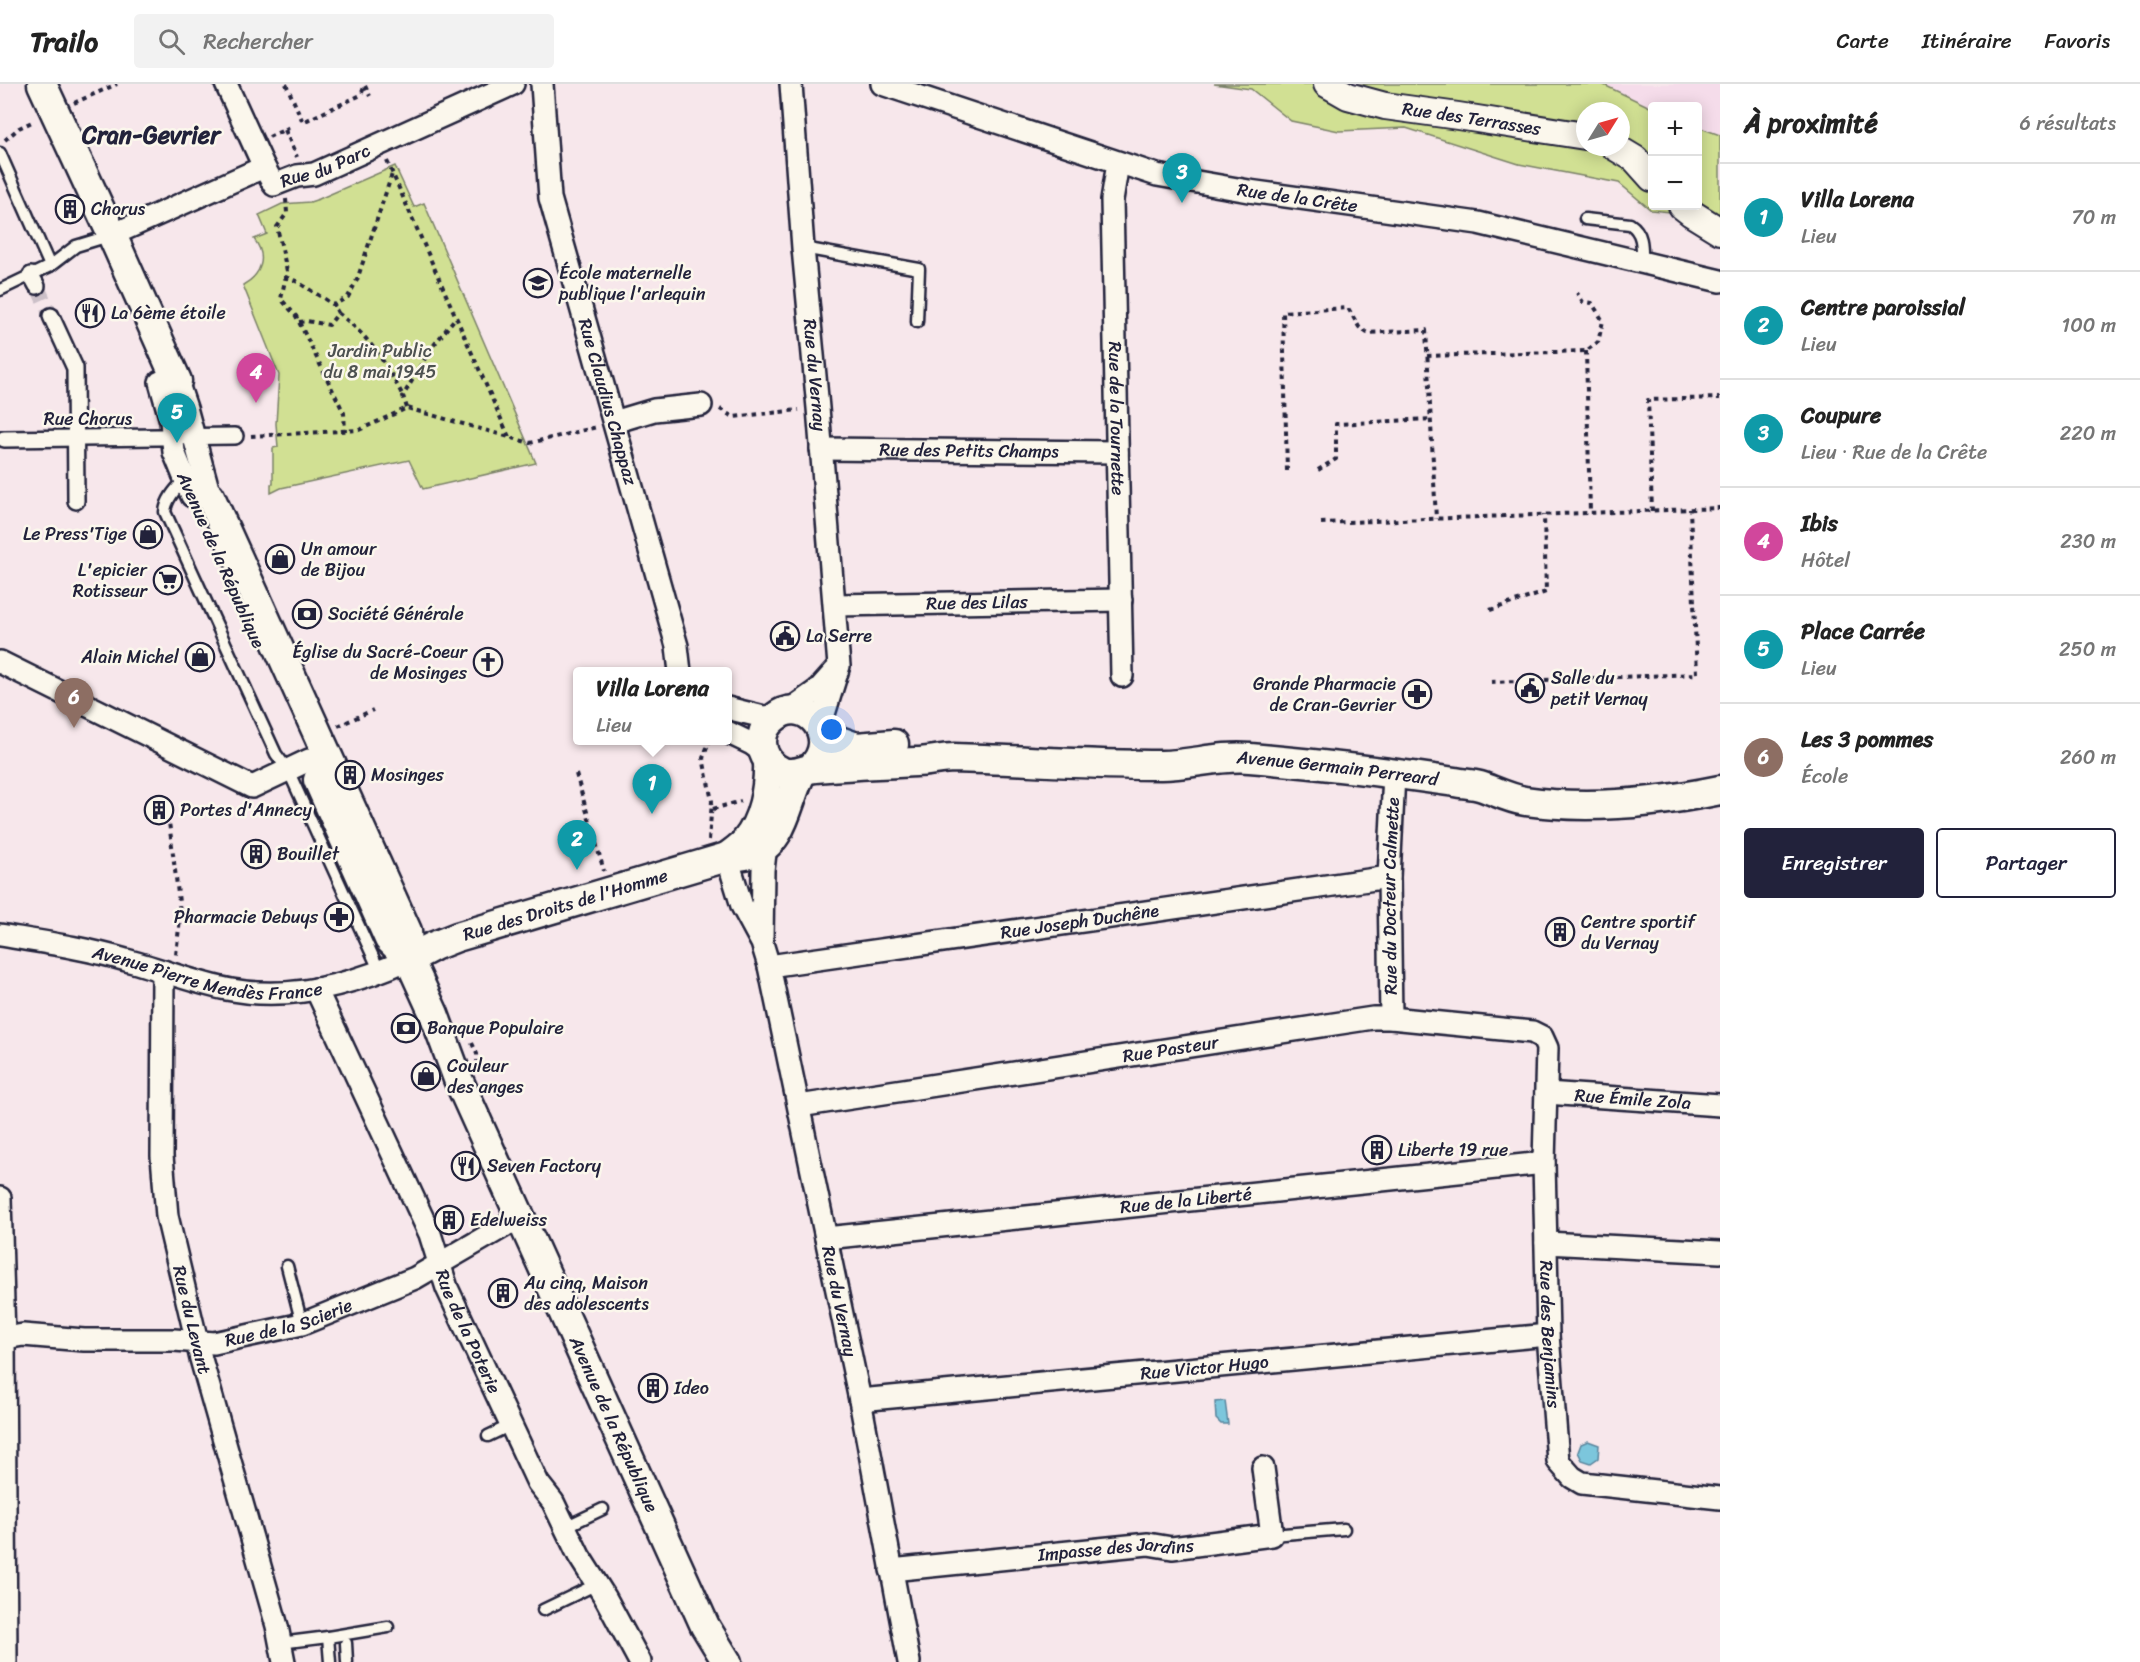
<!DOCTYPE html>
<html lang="fr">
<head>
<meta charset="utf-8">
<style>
  :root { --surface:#fff; --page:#f2f2f2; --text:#222; --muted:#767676; --line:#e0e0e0; --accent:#22223b }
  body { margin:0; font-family:Sriracha,sans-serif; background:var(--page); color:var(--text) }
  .controls { position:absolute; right:18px; top:18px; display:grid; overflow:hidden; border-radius:6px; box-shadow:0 3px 15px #0003 }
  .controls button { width:54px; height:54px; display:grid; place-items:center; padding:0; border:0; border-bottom:2px solid var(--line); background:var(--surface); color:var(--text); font:30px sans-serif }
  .compass { position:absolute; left:1576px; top:18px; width:54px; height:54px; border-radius:50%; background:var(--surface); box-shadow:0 3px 15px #0003; rotate:53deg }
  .you { position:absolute; left:832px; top:646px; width:21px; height:21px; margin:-15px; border:4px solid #fff; border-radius:50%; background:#1a73e8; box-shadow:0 0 0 9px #1a73e833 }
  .badge { display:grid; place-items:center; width:39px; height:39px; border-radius:50%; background:var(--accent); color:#fff; font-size:20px; font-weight:700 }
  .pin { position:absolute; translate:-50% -50px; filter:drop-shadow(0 2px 3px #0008) }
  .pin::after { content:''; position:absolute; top:32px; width:21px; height:18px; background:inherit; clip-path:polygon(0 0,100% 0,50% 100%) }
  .popup { position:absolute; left:573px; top:583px; width:159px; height:78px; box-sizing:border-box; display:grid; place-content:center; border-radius:6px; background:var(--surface); filter:drop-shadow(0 2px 4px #0005); font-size:20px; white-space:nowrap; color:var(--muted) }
  .popup b { font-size:22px; color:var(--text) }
  .popup::after { content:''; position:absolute; left:50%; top:100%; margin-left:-12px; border:12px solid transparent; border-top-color:var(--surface) }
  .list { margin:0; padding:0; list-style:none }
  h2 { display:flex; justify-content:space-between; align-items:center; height:78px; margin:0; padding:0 24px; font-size:26px }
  h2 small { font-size:20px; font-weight:400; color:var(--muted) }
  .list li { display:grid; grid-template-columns:39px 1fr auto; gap:18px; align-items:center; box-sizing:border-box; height:108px; padding:0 24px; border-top:2px solid var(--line) }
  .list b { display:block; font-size:22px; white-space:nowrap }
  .list p { margin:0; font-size:20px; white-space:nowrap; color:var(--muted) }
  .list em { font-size:20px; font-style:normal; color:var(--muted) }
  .actions { display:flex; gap:12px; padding:18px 24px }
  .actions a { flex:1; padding:14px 0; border:2px solid var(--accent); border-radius:6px; text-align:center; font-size:21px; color:var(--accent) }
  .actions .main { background:var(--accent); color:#fff }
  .icon { flex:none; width:33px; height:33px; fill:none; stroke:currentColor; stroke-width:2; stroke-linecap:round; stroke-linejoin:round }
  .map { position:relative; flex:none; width:1720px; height:1578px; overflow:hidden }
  header { display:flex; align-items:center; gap:36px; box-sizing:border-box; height:84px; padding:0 30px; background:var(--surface); border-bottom:2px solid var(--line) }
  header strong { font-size:28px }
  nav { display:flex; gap:33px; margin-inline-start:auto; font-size:21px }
  .search { width:420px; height:54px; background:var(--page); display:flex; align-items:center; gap:15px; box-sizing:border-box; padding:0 21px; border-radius:6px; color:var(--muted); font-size:22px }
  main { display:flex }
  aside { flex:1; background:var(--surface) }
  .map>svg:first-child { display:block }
</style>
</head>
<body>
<header>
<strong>Trailo</strong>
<div class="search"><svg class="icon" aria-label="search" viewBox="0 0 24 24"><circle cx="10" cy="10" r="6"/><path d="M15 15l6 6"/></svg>Rechercher</div>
<nav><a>Carte</a><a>Itinéraire</a><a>Favoris</a></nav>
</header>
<main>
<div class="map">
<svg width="1720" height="1578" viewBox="0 0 1720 1578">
  <rect width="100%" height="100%" fill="#f7e7eb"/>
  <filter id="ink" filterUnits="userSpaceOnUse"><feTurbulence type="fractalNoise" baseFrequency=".0167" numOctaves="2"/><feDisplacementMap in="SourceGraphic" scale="12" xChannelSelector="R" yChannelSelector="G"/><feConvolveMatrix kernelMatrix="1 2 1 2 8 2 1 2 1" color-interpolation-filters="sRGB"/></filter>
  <g filter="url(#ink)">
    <polygon fill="#f5dcea" points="1602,0 1720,0 1720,51 1698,43 1698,22 1652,22 1652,24"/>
    <g fill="#d1e093" stroke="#7a8167" stroke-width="1.5" fill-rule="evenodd">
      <path d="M1214 0H1602L1652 24V122H1698V43L1720 51V133L1651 126 1619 99 1519 80 1406 44 1339 47 1291 37 1251 5ZM1585 27H1621V63H1585Z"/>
      <path d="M395 82 414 123 424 119 536 379 423 405 409 376 281 404 271 409V400H273V364L278 363 276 340 279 291 243 201C261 191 268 173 254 155L267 150 259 131 282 120 310 118 319 115Z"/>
    </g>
    <g fill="#7cc6dc" stroke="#58849c" stroke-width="1.5">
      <polygon points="1225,1317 1228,1340 1221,1340 1216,1335 1215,1318"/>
      <polygon points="1588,1357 1599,1361 1598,1374 1591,1379 1582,1376 1578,1368 1581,1360"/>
    </g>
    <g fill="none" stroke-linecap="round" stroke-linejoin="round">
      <polyline stroke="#ccc0c8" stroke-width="15" stroke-dasharray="15 8" stroke-linecap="butt" points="37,202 51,232"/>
      <g stroke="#22223b" stroke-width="15">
        <g id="service">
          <polyline points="0,69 50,182"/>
          <path d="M1585 135 1630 140C1644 149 1642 165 1642 180"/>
          <polyline points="803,164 919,185 917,238"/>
          <polyline points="0,206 50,182 76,162 112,151"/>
          <path d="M185 395C176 405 166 415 165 428L276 670 288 686 380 888"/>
          <polyline points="287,1182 302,1240"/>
          <polyline points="488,1352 511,1341"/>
          <polyline points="565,1443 603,1425"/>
          <polyline points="1272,1451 1344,1445"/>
          <polyline points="543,1526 597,1500"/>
          <polyline points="328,1553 388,1543"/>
          <polyline points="280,1559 328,1553 330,1578"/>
          <polyline points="346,1559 347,1578"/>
        </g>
      </g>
      <g stroke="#22223b" stroke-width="20">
        <g id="pedestrian">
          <polyline points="31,191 37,202"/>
          <polyline points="51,232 75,284 76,417"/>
          <polyline points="4,355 235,352"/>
        </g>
      </g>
      <g stroke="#22223b" stroke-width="26">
        <g id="minor">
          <polyline points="226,0 264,83"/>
          <path id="s1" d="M542 0 550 114 677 562 680 588"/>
          <path id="s2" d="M791 0 803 164 818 324 839 582 820 643"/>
          <path id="s3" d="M882 0 1157 91 1249 107 1478 139 1720 197"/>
          <path id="s4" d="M1118 79 1112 116 1122 592"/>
          <path id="s5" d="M112 151 264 83 274 101 297 92 314 90 513 0"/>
          <polyline points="177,297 186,324 210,412"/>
          <polyline points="160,298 171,337 174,368 192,412"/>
          <polyline points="614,338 654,326 701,321"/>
          <path id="s6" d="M821 365 1117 368"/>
          <path id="s7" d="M835 521 1121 516"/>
          <polyline points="0,578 252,703 309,676"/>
          <polyline points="727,624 772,635"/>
          <polyline points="788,627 819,605 835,587"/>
          <polyline points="727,648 752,660 764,669"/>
          <path id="s8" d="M727 773 742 822 762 859 769 882 860 1316 909 1578"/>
          <path id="s9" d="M0 851C42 858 85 864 126 876 161 885 196 900 232 906 293 917 354 900 409 875"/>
          <polyline points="762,856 763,786 766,761"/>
          <path id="s10" d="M769 882 1389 793"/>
          <path id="s11" d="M163 887 162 1072 167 1132 201 1275 277 1542 284 1578"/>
          <path id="s12" d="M316 905 430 1150 447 1204 538 1399 553 1418 579 1472 605 1513 640 1578"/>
          <path id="s13" d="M1391 934 1389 793 1394 690"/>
          <path id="s14" d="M1546 1009 1720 1021"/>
          <path id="s15" d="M799 1022 1373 934H1391L1532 948 1542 953 1547 964 1544 1079 1548 1251 1558 1377 1572 1393 1582 1399 1720 1414"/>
          <polyline points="0,1114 4,1254 6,1578"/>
          <path id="s16" d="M826 1154 1544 1079"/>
          <polyline points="1546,1159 1720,1168"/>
          <path id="s17" d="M0 1255 23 1251 84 1256H174L214 1259 302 1240 415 1194 520 1133"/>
          <path id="s18" d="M860 1316 1548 1251"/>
          <path id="s19" d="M891 1486 1148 1460 1172 1464 1272 1451 1263 1384"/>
        </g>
      </g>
      <g stroke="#22223b" stroke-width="30">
        <g id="tertiary">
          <path id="s20" d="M1327 0 1348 12 1385 22 1458 32 1585 52"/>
          <polyline points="1615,63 1635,75 1652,94"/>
          <polyline points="1682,122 1691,129 1720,147"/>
        </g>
      </g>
      <g stroke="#22223b" stroke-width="33">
        <g id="secondary">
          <polyline points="42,0 112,151 177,297"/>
          <path id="s21" d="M210 412 407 847 409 875 434 930 458 995 705 1542 727 1578"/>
          <polyline points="823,651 856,663 894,660"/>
          <path id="s22" d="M811 684C843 654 805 608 774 634 766 640 762 648 762 658 762 671 770 683 783 688 795 692 804 685 815 684 849 681 882 680 916 678 929 678 941 674 954 674 1024 676 1092 681 1161 681 1191 681 1220 671 1250 674 1319 680 1387 688 1455 698 1465 700 1474 700 1483 703 1497 708 1511 715 1525 717 1590 726 1657 719 1720 706"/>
          <polyline points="318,696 389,855 409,875"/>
          <path d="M727 773C733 768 740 764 745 758 763 737 769 704 768 677"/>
          <path id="s23" d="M409 875 434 862 457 853 727 773C734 772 743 772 750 770 785 761 787 715 802 688"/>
        </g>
      </g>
      <g stroke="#22223b" stroke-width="4" stroke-dasharray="4.5 4.5" stroke-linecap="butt">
        <polyline points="286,0 303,38 361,11 365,1"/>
        <polyline points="365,2 370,12"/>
        <polyline points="74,19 117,0"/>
        <polyline points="285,46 297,73"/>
        <polyline points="269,53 290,43"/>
        <polyline points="5,56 19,44 32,38"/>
        <polyline points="387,77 509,353"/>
        <polyline points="286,115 287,129 277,143 287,187 281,215 296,232 344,329 345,347"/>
        <polyline points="285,193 296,197 334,221 348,213 357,196 392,90"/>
        <path d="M338 229C369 252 385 278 403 312"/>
        <polyline points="299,238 307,237 329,241 338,229 334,221"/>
        <polyline points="1586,267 1590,429"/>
        <polyline points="1427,272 1586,267 1598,258 1603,237 1592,219 1583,218 1577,209"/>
        <polyline points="407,324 403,312 430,266 456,233"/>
        <polyline points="720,325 733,333 799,326"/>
        <polyline points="251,352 359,346 407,324 530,359 597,343"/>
        <polyline points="1318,386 1336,375 1336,340 1431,335"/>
        <polyline points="1287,387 1283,228 1348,224 1359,243 1367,249 1426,246 1436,435"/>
        <polyline points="1652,427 1648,316 1720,314"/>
        <polyline points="1321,439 1720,424"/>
        <polyline points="1490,526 1546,508 1544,431"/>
        <polyline points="1491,598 1697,590 1690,425"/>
        <polyline points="338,642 373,626"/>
        <polyline points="576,690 604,787"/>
        <polyline points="166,714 179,818 180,834 176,871"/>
        <polyline points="713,725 741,717"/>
        <polyline points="709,756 712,717 703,674 710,656"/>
        <polyline points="472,959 477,970 477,977"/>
      </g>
      <use href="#service" stroke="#fbf7ec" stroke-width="10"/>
      <use href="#pedestrian" stroke="#fbf7ec" stroke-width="15"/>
      <use href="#minor" stroke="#fbf7ec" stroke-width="21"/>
      <use href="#tertiary" stroke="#fbf7ec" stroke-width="26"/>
      <use href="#secondary" stroke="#fbf7ec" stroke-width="28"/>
    </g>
  </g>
  <defs>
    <g id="building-ring" transform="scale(1.5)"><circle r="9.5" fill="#fbf7ec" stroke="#22223b" stroke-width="1.5"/><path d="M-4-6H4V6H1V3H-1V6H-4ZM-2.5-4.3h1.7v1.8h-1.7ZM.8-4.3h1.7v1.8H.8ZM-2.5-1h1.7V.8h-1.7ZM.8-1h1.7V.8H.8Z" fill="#22223b"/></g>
    <g id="school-ring" transform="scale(1.5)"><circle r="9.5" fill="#fbf7ec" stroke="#22223b" stroke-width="1.5"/><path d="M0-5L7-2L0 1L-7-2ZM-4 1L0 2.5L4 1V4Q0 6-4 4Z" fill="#22223b"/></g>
    <g id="restaurant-ring" transform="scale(1.5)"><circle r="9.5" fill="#fbf7ec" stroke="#22223b" stroke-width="1.5"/><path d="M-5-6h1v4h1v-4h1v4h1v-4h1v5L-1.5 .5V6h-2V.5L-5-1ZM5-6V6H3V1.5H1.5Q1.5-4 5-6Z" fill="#22223b"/></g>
    <g id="shop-ring" transform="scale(1.5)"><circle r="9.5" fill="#fbf7ec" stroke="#22223b" stroke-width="1.5"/><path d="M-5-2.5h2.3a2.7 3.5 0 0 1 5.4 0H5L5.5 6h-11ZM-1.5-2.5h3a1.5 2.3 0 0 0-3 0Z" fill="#22223b"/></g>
    <g id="supermarket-ring" transform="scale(1.5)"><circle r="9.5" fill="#fbf7ec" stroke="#22223b" stroke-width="1.5"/><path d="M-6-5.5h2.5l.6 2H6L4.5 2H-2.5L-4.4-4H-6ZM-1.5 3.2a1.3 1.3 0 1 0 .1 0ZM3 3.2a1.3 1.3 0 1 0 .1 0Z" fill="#22223b"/></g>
    <g id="bank-ring" transform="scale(1.5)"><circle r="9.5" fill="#fbf7ec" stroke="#22223b" stroke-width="1.5"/><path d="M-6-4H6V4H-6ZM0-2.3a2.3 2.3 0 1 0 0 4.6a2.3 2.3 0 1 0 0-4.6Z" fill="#22223b"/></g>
    <g id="civic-ring" transform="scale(1.5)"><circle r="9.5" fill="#fbf7ec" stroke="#22223b" stroke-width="1.5"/><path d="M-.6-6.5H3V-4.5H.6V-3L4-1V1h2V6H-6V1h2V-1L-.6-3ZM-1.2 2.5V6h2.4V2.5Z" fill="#22223b"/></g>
    <g id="church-ring" transform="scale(1.5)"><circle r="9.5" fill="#fbf7ec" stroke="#22223b" stroke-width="1.5"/><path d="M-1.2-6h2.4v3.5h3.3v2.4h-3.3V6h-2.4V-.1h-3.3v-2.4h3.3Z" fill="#22223b"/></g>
    <g id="pharmacy-ring" transform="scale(1.5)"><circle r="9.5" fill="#fbf7ec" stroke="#22223b" stroke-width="1.5"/><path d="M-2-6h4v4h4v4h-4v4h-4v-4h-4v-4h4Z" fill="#22223b"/></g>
  </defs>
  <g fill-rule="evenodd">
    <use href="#building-ring" x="70" y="125"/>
    <use href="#school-ring" x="538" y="199"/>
    <use href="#restaurant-ring" x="90" y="229"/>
    <use href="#shop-ring" x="148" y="450"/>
    <use href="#shop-ring" x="280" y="475"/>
    <use href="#supermarket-ring" x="168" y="496"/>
    <use href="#bank-ring" x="307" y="530"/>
    <use href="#civic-ring" x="785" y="552"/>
    <use href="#shop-ring" x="200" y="573"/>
    <use href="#church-ring" x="488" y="578"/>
    <use href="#civic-ring" x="1530" y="604"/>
    <use href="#pharmacy-ring" x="1417" y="610"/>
    <use href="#building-ring" x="350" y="691"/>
    <use href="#building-ring" x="159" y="726"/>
    <use href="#building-ring" x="256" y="770"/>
    <use href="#pharmacy-ring" x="339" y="833"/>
    <use href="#building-ring" x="1560" y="848"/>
    <use href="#bank-ring" x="406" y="944"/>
    <use href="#shop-ring" x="426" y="992"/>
    <use href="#building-ring" x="1377" y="1066"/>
    <use href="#restaurant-ring" x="466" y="1082"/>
    <use href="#building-ring" x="449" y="1136"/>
    <use href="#building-ring" x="503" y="1209"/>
    <use href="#building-ring" x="653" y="1304"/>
  </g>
  <g text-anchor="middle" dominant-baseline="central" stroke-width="5" stroke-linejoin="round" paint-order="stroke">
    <g font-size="18" fill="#22223b" stroke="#fbf7ec">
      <text stroke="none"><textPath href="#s20" startOffset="150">Rue des Terrasses</textPath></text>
      <text stroke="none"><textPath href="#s5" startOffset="242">Rue du Parc</textPath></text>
      <text stroke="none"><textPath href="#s3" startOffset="432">Rue de la Crête</textPath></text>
      <text stroke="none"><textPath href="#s2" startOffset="292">Rue du Vernay</textPath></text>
      <text stroke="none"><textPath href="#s1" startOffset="326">Rue Claudius Chappaz</textPath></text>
      <text x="88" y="335">Rue Chorus</text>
      <text stroke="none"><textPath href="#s4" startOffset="256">Rue de la Tournette</textPath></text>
      <text stroke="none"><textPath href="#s6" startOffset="148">Rue des Petits Champs</textPath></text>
      <text transform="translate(221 476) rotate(66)">Avenue de la République</text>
      <text stroke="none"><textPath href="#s7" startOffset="142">Rue des Lilas</textPath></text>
      <text stroke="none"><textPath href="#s22" startOffset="722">Avenue Germain Perreard</textPath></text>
      <text stroke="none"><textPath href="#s13" startOffset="122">Rue du Docteur Calmette</textPath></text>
      <text stroke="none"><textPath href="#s23" startOffset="166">Rue des Droits de l'Homme</textPath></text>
      <text stroke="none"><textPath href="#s10" startOffset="314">Rue Joseph Duchêne</textPath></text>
      <text stroke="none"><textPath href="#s9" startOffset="212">Avenue Pierre Mendès France</textPath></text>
      <text stroke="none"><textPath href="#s15" startOffset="376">Rue Pasteur</textPath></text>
      <text stroke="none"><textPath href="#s14" startOffset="87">Rue Émile Zola</textPath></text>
      <text stroke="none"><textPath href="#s16" startOffset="362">Rue de la Liberté</textPath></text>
      <text stroke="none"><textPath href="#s8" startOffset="460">Rue du Vernay</textPath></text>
      <text stroke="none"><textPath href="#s11" startOffset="352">Rue du Levant</textPath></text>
      <text stroke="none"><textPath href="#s17" startOffset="292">Rue de la Scierie</textPath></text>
      <text stroke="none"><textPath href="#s12" startOffset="375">Rue de la Poterie</textPath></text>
      <text stroke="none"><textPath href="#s15" startOffset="1050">Rue des Benjamins</textPath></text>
      <text stroke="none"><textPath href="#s18" startOffset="346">Rue Victor Hugo</textPath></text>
      <text stroke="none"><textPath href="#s21" startOffset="1014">Avenue de la République</textPath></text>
      <text stroke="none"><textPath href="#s19" startOffset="226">Impasse des Jardins</textPath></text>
    </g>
    <g font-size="18" fill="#22223b" stroke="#fbf7ec" text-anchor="start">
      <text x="91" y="125">Chorus</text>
      <text x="559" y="189">École maternelle<tspan x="559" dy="21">publique l'arlequin</tspan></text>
      <text x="111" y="229">La 6ème étoile</text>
      <text x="127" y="450" text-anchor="end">Le Press'Tige</text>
      <text x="301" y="465">Un amour<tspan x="301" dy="21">de Bijou</tspan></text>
      <text x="147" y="486" text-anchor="end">L'epicier<tspan x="147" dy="21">Rotisseur</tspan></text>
      <text x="328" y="530">Société Générale</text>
      <text x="806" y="552">La Serre</text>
      <text x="467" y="568" text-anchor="end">Église du Sacré-Coeur<tspan x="467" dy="21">de Mosinges</tspan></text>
      <text x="179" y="573" text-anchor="end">Alain Michel</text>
      <text x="1551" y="594">Salle du<tspan x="1551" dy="21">petit Vernay</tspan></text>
      <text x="1396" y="600" text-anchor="end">Grande Pharmacie<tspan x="1396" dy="21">de Cran-Gevrier</tspan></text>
      <text x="371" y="691">Mosinges</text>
      <text x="180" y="726">Portes d'Annecy</text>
      <text x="277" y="770">Bouillet</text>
      <text x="318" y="833" text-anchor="end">Pharmacie Debuys</text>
      <text x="1581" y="838">Centre sportif<tspan x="1581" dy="21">du Vernay</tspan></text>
      <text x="427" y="944">Banque Populaire</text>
      <text x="447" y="982">Couleur<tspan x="447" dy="21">des anges</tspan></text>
      <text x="1398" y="1066">Liberte 19 rue</text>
      <text x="487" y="1082">Seven Factory</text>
      <text x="470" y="1136">Edelweiss</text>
      <text x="524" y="1199">Au cinq, Maison<tspan x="524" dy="21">des adolescents</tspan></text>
      <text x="674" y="1304">Ideo</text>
    </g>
    <g font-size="18" fill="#4e5251" stroke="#fbf7ec">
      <text x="380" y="267">Jardin Public<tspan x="380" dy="21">du 8 mai 1945</tspan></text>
    </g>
    <g font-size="24" font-weight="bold" fill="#22223b" stroke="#fbf7ec">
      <text x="151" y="51">Cran-Gevrier</text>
    </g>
  </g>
</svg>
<div class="controls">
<button>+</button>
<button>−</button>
</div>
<svg class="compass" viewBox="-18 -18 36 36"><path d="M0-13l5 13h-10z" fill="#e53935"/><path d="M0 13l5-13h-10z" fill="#767676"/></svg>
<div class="you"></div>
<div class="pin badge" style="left:652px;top:730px;background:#0f9aa8">1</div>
<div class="popup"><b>Villa Lorena</b>Lieu</div>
<div class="pin badge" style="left:577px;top:786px;background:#0f9aa8">2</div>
<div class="pin badge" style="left:1182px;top:119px;background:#0f9aa8">3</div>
<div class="pin badge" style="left:256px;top:319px;background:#d1479c">4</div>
<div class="pin badge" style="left:177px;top:359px;background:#0f9aa8">5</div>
<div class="pin badge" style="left:74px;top:644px;background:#8d6e63">6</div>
</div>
<aside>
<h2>À proximité<small>6 résultats</small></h2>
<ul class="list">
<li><span class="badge" style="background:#0f9aa8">1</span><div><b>Villa Lorena</b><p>Lieu</p></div><em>70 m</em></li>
<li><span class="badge" style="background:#0f9aa8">2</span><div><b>Centre paroissial</b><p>Lieu</p></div><em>100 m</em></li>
<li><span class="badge" style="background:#0f9aa8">3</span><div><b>Coupure</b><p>Lieu · Rue de la Crête</p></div><em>220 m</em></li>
<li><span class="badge" style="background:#d1479c">4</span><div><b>Ibis</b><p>Hôtel</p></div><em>230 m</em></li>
<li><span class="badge" style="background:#0f9aa8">5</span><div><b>Place Carrée</b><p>Lieu</p></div><em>250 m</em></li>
<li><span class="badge" style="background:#8d6e63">6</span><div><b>Les 3 pommes</b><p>École</p></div><em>260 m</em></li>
</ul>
<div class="actions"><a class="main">Enregistrer</a><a>Partager</a></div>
</aside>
</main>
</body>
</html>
